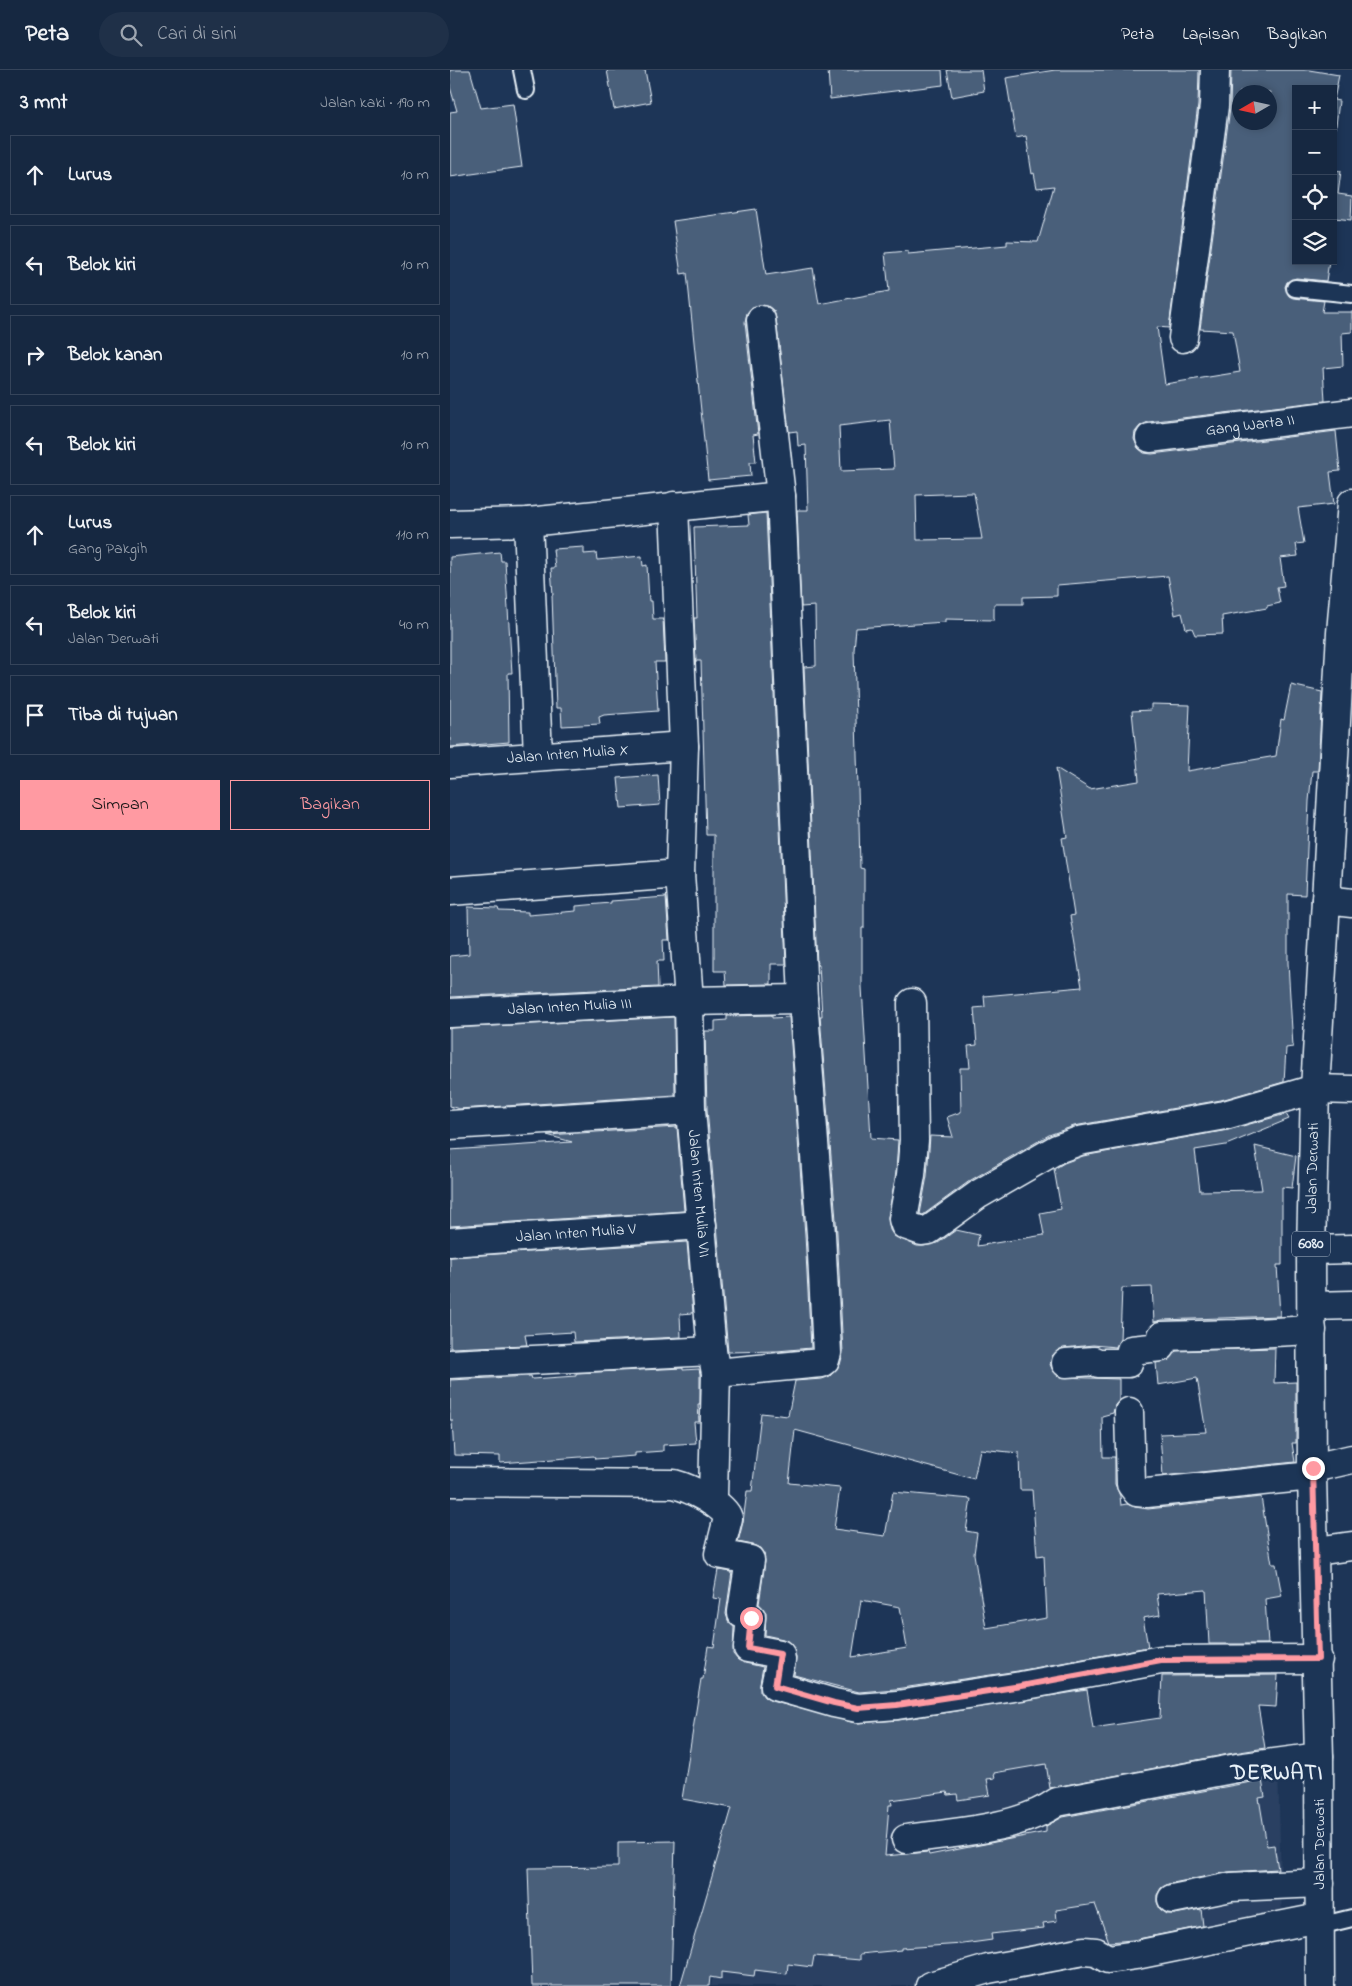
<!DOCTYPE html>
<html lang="id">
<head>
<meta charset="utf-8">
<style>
  :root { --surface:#162841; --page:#1f3048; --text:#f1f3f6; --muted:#9ea6b1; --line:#35445a; --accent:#ff9aa2 }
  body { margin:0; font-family:"Indie Flower",sans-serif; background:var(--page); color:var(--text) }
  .controls { position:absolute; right:15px; top:15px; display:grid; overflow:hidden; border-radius:0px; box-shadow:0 2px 8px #0003 }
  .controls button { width:45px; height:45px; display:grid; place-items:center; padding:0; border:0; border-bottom:1px solid var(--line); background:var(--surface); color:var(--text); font:25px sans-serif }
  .compass { position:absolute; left:782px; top:15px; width:45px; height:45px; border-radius:50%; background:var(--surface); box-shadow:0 2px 8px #0003; rotate:261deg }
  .stop { position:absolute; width:15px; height:15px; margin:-11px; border:4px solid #ff9aa2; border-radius:50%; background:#fff }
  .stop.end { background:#ff9aa2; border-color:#fff; box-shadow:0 1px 5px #0008 }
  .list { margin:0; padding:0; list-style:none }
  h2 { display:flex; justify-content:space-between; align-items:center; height:65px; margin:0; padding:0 20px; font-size:21px }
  h2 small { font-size:16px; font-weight:400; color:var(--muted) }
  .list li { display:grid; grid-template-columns:32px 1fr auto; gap:15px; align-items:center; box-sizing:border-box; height:80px; margin:0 10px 10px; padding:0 10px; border:1px solid var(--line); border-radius:0px }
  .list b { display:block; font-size:19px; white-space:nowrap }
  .list p { margin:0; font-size:16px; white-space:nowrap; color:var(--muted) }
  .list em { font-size:16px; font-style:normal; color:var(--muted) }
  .actions { display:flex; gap:10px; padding:15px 20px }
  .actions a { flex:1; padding:11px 0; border:1px solid var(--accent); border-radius:0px; text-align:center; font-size:18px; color:var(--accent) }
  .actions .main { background:var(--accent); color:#111 }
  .icon { flex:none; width:28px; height:28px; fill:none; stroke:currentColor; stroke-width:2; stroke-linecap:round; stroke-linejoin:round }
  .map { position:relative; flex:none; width:902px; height:1916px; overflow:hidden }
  header { display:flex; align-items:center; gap:30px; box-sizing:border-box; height:70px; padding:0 25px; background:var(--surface); border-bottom:1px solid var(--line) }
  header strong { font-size:24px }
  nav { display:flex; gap:28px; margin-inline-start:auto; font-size:18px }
  .search { width:350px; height:45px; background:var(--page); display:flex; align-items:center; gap:12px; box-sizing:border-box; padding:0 18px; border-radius:28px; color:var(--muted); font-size:19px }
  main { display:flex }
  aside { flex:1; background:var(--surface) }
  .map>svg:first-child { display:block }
</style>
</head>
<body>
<header>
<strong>Peta</strong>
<div class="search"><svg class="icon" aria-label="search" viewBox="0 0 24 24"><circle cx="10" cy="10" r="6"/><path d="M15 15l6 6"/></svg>Cari di sini</div>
<nav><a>Peta</a><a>Lapisan</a><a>Bagikan</a></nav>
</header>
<main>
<aside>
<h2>3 mnt<small>Jalan kaki · 190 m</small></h2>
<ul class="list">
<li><svg class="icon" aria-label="ahead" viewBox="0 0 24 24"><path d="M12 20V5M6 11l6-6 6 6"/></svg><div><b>Lurus</b></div><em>10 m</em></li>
<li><svg class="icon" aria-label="left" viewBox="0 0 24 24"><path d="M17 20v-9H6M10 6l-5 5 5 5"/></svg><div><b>Belok kiri</b></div><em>10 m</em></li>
<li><svg class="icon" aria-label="right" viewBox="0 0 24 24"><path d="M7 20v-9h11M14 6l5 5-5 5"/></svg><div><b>Belok kanan</b></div><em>10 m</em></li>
<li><svg class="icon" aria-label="left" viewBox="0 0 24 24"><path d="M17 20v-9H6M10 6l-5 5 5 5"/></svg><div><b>Belok kiri</b></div><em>10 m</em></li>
<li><svg class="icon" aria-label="ahead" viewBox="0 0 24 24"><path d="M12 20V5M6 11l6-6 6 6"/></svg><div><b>Lurus</b><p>Gang Pakgih</p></div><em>110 m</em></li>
<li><svg class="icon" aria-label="left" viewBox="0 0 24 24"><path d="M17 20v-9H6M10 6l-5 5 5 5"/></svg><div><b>Belok kiri</b><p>Jalan Derwati</p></div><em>40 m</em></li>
<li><svg class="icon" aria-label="arrive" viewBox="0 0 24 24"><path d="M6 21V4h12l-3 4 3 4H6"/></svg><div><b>Tiba di tujuan</b></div></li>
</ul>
<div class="actions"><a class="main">Simpan</a><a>Bagikan</a></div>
</aside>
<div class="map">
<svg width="902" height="1916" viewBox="0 0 902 1916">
  <rect width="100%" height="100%" fill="#1d3557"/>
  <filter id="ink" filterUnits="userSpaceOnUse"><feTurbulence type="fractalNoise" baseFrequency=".02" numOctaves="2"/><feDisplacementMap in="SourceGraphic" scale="10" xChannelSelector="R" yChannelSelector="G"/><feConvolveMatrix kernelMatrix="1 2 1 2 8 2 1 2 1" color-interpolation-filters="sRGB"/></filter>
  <g filter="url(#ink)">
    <polygon fill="#2a4162" points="638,1671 643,1725 828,1696 832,1857 530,1916 261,1916 294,1741"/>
    <g fill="#495e7a" stroke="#e8f1f8" fill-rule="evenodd">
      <polygon points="0,0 20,0 31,38 63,34 72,97 0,107 0,42 7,41 0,17"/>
      <polygon points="157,0 195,0 201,32 164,39"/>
      <polygon points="378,0 492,0 493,15 380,29"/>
      <polygon points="497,0 531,0 534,21 502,27"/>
      <path d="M605 0H749L748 35 719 258 707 257 715 314 790 302 783 261 750 259 780 38 781 0H859L889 5 884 30 889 31 883 80V19H846V191H879L876 211 846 208 837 212 835 217 839 226 843 228 874 231 872 242H902V262L892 263 893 296 873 298 875 331 698 352 690 356 685 362 684 369 688 378 694 383 702 384 886 361 890 401 880 402 884 434 848 438 854 473 846 474 848 486 830 488 834 516 827 517 830 533 817 536V538L772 546 773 564 745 565 742 558 736 559 732 543 725 545 718 506 607 515V526L573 527V534H544V550L495 549V552L406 558 404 580 409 753 410 798 414 799V858H412V917L421 1068 448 1070 446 1103 438 1147 440 1160 444 1166 467 1176H474L488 1173 506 1160 529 1165 527 1176 594 1165 590 1143 611 1139 604 1099 614 1093 633 1086 778 1060 836 1044 839 1049 776 1075 745 1080 750 1121 812 1120 805 1076 846 1086 842 1118 832 1117V1195H827L830 1246 712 1250 704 1252 702 1217 672 1218 670 1269 666 1277 643 1275 614 1278 608 1280 602 1286 600 1294 603 1301 610 1307 669 1309V1331L665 1335 663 1343 652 1346 653 1387H665V1414L670 1426 671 1435 677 1434 685 1437 698 1439 811 1427 822 1494H826L832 1526 815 1529 818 1574H759L756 1520 707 1524 710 1545 693 1548 698 1577 568 1601 445 1619 409 1622 344 1605 346 1588 341 1574 333 1569 315 1565 316 1542 309 1534 315 1492 314 1484 310 1478 303 1475 288 1472 293 1452 297 1421H302L311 1343 338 1346 345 1311 372 1309 380 1306 390 1295 393 1283 387 1163 370 946H372L369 895H367L354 597 366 596 365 536 351 537 347 440H358L356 375 348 376 347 361 339 362 326 248 324 241 318 236 309 235 302 237 297 243 295 252 308 364 303 365 306 392H300L301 406 258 410 237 203 231 204 223 151 306 139 316 205 363 198 369 234 439 221 435 183 458 181V184L557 175V171L588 172 604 116 587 118 584 103 582 104 576 66 566 68 556 8ZM790 22H820V52H790ZM440 350 444 399 391 401 389 356ZM520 423H524L532 469 467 470 466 425ZM345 1360 524 1409 530 1379 569 1383 570 1420H582L587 1486 594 1485 597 1548 536 1558 524 1484 527 1463 516 1461 521 1429 443 1422 435 1466 384 1459 390 1418 339 1413ZM411 1530 450 1537 457 1578 402 1587Z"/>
      <polygon points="883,100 891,101 888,124 902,126 901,150 885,148 883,160"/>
      <polygon points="316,443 336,894 321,894 321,914 276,915 275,901 264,901 264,765 256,765 251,591 246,591 244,548 247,548 244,457 299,455 298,445"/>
      <polygon points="134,477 134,484 146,483 147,490 192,486 193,496 197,495 199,531 202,531 203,549 213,549 215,592 205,592 208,641 154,645 149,647 150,654 112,656 111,638 106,638 102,525 103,525 101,498 105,498 103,479"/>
      <polygon points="50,482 51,491 55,491 62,603 58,603 59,672 0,677 0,487"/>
      <polygon points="841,615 872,622 868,701 862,701 859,731 855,825 838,824 838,893 843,977 836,978 834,1012 771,1030 624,1056 599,1065 521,1110 473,1145 470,1144 477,1106 480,1066 503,1067 497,1047 511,1042 510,998 520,998 518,976 527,975 524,938 535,937 534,926 632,917 620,846 624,845 612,768 617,767 606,698 640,719 689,711 682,641 701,640 701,634 740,635 737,701 826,686 831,649 834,650"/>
      <polygon points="208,705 210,735 171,738 168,708"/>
      <polygon points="216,827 219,870 213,870 214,891 207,891 208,917 0,927 0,886 19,884 18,837 48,838 49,841 78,842 78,845 126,841 126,836 161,833 161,831"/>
      <polygon points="322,945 322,948 339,947 355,1165 361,1278 327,1281 278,1282 257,1039 255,961 265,961 265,951 277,950 277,946"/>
      <polygon points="224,947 225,1025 9,1039 0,1036 0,958"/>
      <polygon points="227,1057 234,1141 0,1156 0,1080 122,1072 97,1065"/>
      <polygon points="237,1172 243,1243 230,1244 231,1267 124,1272 123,1262 75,1265 77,1275 0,1278 0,1187"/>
      <polygon points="825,1278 824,1313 846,1312 846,1373 842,1373 845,1392 713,1406 710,1364 756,1362 747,1308 708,1315 706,1293 719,1290 726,1281"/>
      <polygon points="233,1298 233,1300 249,1299 250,1304 250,1334 248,1334 249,1352 244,1352 246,1373 213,1375 213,1381 185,1383 185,1386 145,1389 144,1386 50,1393 50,1386 4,1385 2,1350 0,1350 0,1310 81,1306 82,1309 126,1306 126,1303"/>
      <polygon points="268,1500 282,1502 276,1544 279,1553 284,1557 283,1584 288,1590 295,1593 313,1597 310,1613 310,1621 314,1627 321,1631 405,1653 449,1650 637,1620 643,1658 710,1648 712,1606 828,1605 826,1637 808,1636 815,1678 784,1683 600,1718 596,1694 544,1703 545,1708 537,1709 540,1725 508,1730 507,1724 498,1725 497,1722 441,1730 442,1735 439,1735 435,1786 478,1782 479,1785 555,1770 596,1762 596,1756 613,1747 812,1710 815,1727 809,1728 817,1776 824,1775 828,1799 778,1802 718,1814 711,1818 707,1825 707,1832 710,1839 717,1844 725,1844 751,1839 753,1856 683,1870 659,1872 645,1834 606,1840 607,1851 593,1853 594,1858 541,1864 542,1870 513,1874 451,1878 451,1880 410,1884 410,1890 364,1886 362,1897 338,1894 337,1904 305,1900 304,1906 271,1902 271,1909 260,1907 259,1916 230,1916 282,1738 232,1729 251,1609 253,1609 258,1576 264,1577 271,1529 263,1528"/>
      <polygon points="225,1771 221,1916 82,1916 78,1798 168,1797 168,1772"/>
    </g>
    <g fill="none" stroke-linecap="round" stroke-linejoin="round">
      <g stroke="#e8f1f8" stroke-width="20">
        <g id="service">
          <polyline points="72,0 76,20"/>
          <polyline points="845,218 902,224"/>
          <polyline points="869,1856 902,1848"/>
        </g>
      </g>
      <g stroke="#e8f1f8" stroke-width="31">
        <g id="minor">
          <polyline points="733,268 764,36 765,0"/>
          <path id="s1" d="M700 368 902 343"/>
          <polyline points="224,436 234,676 230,804"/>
          <polyline points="78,452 88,686"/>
          <polyline points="0,454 78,452 331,426"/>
          <path id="s2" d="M0 693 234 676"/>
          <path id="s3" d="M0 821 230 804 239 931 241 1040 262 1281 266 1303 263 1426 261 1431"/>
          <polyline points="876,830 902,833"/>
          <polyline points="462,933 464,1070 461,1105 453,1149 455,1155 472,1161 479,1160 529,1124 607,1079 629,1071 775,1045 865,1019 902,1020"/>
          <path id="s4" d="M0 943 239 931 353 929"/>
          <polyline points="0,1055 241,1040"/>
          <path id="s5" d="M0 1172 252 1155"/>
          <polyline points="861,1180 902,1179"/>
          <polyline points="862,1236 902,1235"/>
          <polyline points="616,1293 644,1291 648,1293 678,1293 681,1280 711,1277 712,1266 787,1264 862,1260"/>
          <polyline points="0,1294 262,1281"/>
          <polyline points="266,1303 371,1293 375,1290 377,1283 371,1164 353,929 331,426 311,250"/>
          <polyline points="679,1342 681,1414 687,1422 697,1423 862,1406"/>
          <polyline points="863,1398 902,1389"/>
          <path d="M0 1412 224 1414C239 1418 274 1434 278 1448L269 1484 300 1490 292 1542V1544L301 1547 298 1578 330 1584 331 1590 325 1616 384 1633 408 1638 447 1635 571 1616 711 1590 868 1589"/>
          <polyline points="866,1481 902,1476"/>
          <path d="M456 1769C502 1763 570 1759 607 1732L787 1698 869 1687"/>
          <polyline points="722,1829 781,1817 870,1813"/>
          <polyline points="480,1916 538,1899 634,1881 646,1882 658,1889 686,1885 869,1848"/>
        </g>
      </g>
      <g stroke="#e8f1f8" stroke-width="31">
        <g id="primary">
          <path id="s6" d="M870 1916 869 1687 862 1406 861 1180 865 1019 876 830 891 563 902 433"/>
        </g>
      </g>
      <use href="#service" stroke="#1d3557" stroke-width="16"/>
      <use href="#minor" stroke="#1d3557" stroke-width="28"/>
      <use href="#primary" stroke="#1d3557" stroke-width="28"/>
    </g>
  </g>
  <g fill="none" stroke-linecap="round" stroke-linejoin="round" filter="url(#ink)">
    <polyline stroke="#ff9aa2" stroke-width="6" points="301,1548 298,1578 330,1584 325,1616 384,1633 408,1638 447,1635 571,1616 711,1590 868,1589 863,1398"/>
  </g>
  <g text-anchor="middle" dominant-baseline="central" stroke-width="5" stroke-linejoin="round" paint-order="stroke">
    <rect fill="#1d3557" stroke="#abb9c8" stroke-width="1" x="842" y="1161.5" width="38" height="25" rx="4"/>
    <g font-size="15" font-weight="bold" fill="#e8f1f8">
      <text x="861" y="1174">6080</text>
    </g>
    <g font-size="16" fill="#e8f1f8" stroke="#1d3557">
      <text stroke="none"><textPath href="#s1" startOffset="101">Gang Warta II</textPath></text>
      <text stroke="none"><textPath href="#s2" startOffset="118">Jalan Inten Mulia X</textPath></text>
      <text stroke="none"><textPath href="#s4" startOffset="120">Jalan Inten Mulia III</textPath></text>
      <text stroke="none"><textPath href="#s6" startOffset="818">Jalan Derwati</textPath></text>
      <text stroke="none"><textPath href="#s3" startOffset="551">Jalan Inten Mulia VII</textPath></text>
      <text stroke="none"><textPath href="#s5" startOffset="126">Jalan Inten Mulia V</textPath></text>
      <text transform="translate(870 1774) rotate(-90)">Jalan Derwati</text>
    </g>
    <g font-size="21" font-weight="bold" letter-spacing="1" fill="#e8f1f8" stroke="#1d3557">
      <text x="827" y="1704">DERWATI</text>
    </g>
  </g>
</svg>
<div class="controls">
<button>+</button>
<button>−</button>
<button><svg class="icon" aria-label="locate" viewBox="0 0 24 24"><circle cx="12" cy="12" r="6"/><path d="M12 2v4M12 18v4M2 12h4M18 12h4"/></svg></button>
<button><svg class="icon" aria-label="layers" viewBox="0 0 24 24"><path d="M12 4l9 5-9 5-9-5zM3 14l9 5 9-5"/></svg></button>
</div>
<svg class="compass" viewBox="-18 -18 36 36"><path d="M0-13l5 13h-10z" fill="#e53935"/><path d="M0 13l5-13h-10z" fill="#9ea6b1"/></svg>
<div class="stop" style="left:301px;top:1548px"></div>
<div class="stop end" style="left:863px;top:1398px"></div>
</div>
</main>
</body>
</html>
